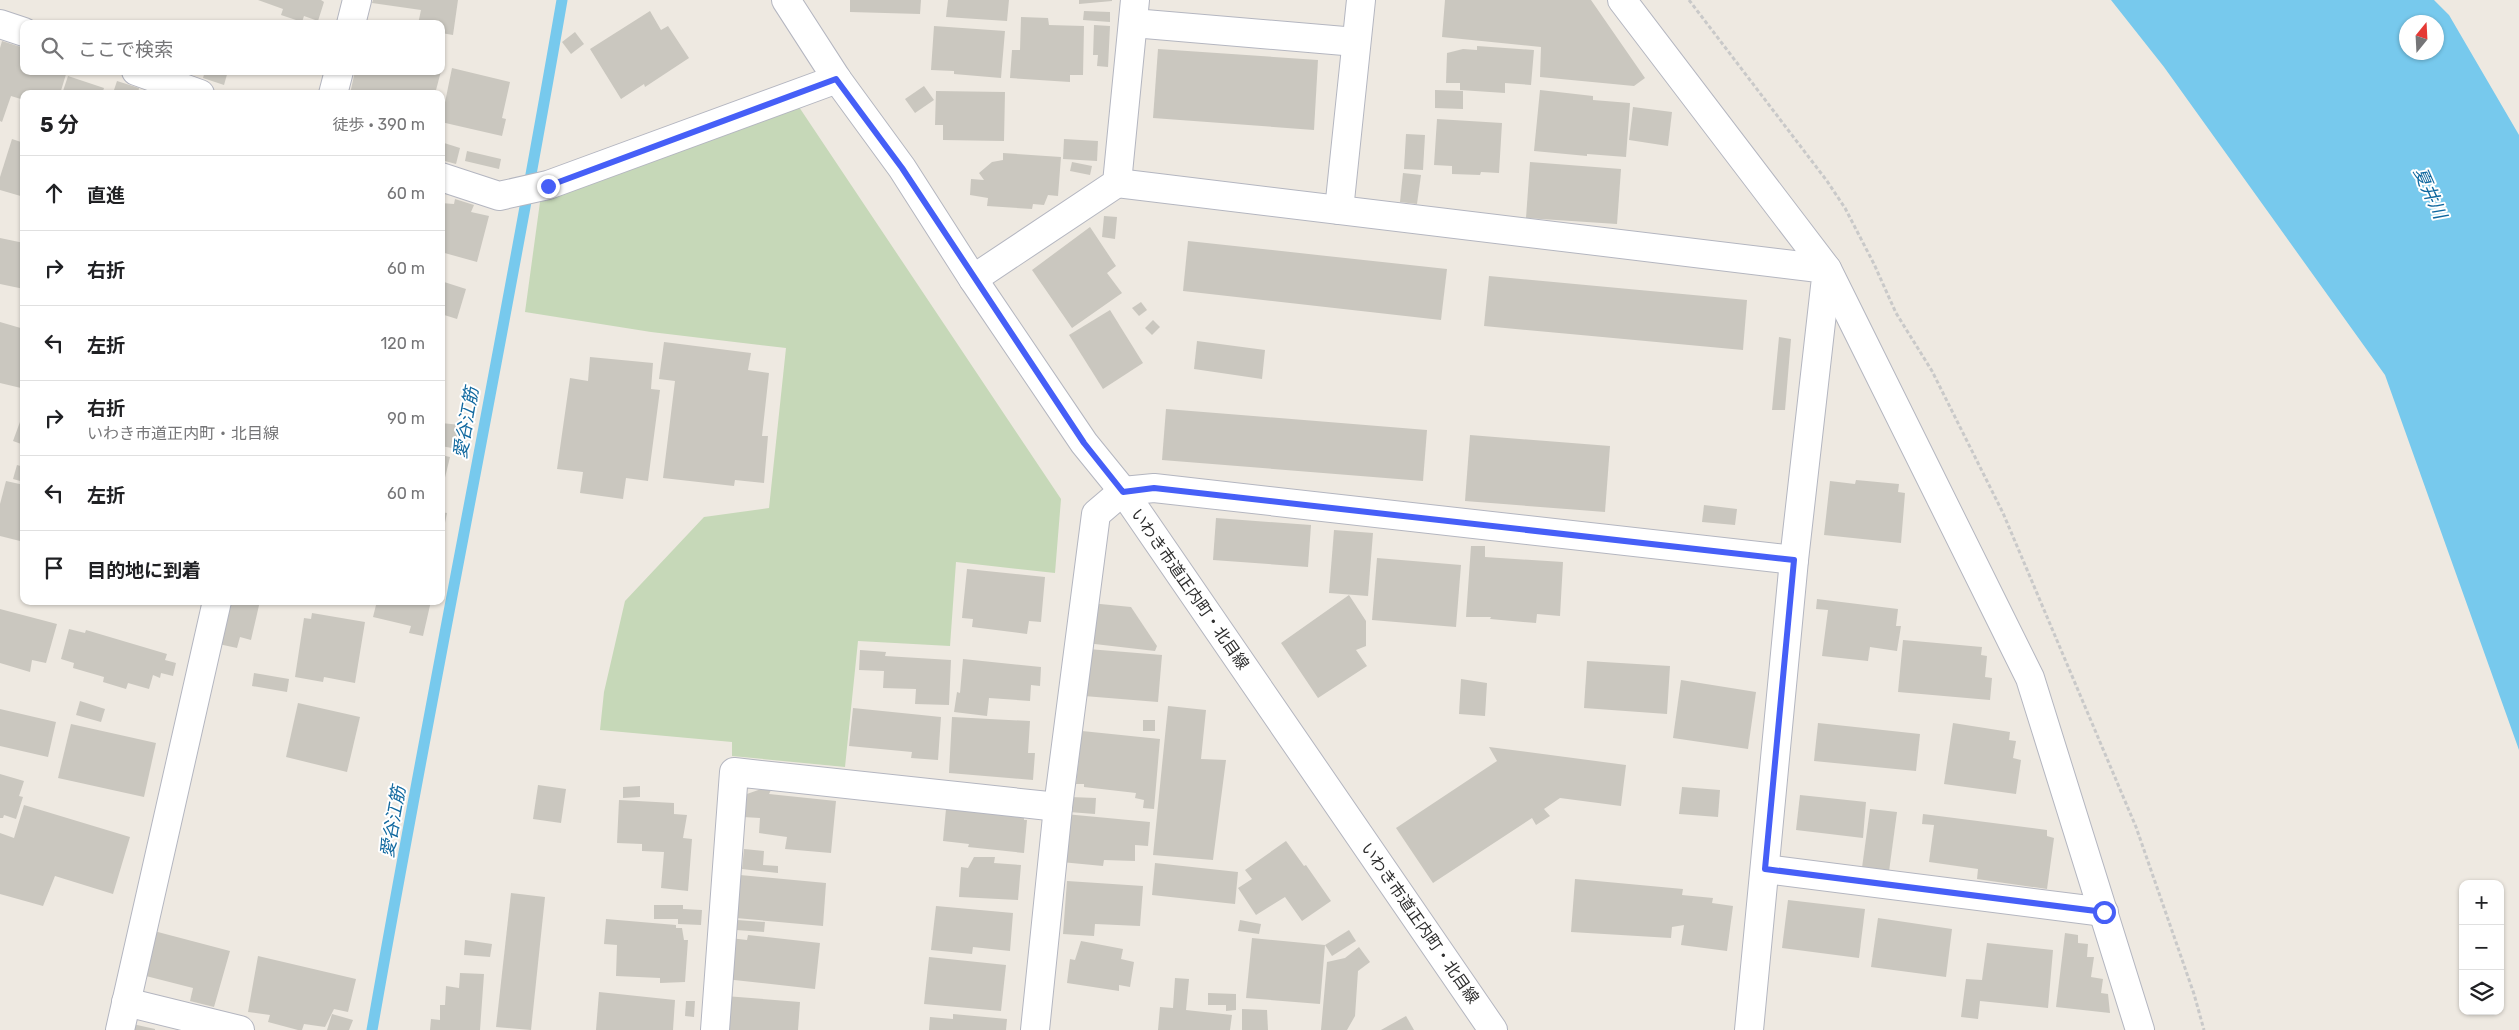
<!DOCTYPE html>
<html lang="ja">
<head>
<meta charset="utf-8">
<style>
  :root { --surface:#fff; --page:#f6f6f6; --text:#202124; --muted:#757577; --line:#e0e0e0 }
  body { margin:0; font-family:Rubik,"Noto Sans JP",sans-serif; background:var(--page); color:var(--text) }
  .controls { position:absolute; right:15px; bottom:15px; display:grid; overflow:hidden; border-radius:10px; box-shadow:0 1px 4px #0004 }
  .controls button { width:45px; height:45px; display:grid; place-items:center; padding:0; border:0; border-bottom:1px solid var(--line); background:var(--surface); color:var(--text); font:25px sans-serif }
  .compass { position:absolute; left:2399px; top:15px; width:45px; height:45px; border-radius:50%; background:var(--surface); box-shadow:0 1px 4px #0004; rotate:18deg }
  .stop { position:absolute; width:15px; height:15px; margin:-11px; border:4px solid #465ff7; border-radius:50%; background:#fff }
  .stop.end { background:#465ff7; border-color:#fff; box-shadow:0 1px 5px #0008 }
  .list { margin:0; padding:0; list-style:none }
  h2 { display:flex; justify-content:space-between; align-items:center; height:65px; margin:0; padding:0 20px; font-size:21px }
  h2 small { font-size:16px; font-weight:400; color:var(--muted) }
  .list li { display:grid; grid-template-columns:32px 1fr auto; gap:15px; align-items:center; box-sizing:border-box; height:75px; padding:0 20px; border-top:1px solid var(--line) }
  .list b { display:block; font-size:19px; white-space:nowrap }
  .list p { margin:0; font-size:16px; white-space:nowrap; color:var(--muted) }
  .list em { font-size:16px; font-style:normal; color:var(--muted) }
  .icon { flex:none; width:28px; height:28px; fill:none; stroke:currentColor; stroke-width:2; stroke-linecap:round; stroke-linejoin:round }
  .map { position:relative; flex:none; width:2519px; height:1030px; overflow:hidden }
  .search { position:absolute; background:var(--surface); box-shadow:0 1px 4px #0004; left:20px; top:20px; width:425px; height:55px; display:flex; align-items:center; gap:12px; box-sizing:border-box; padding:0 18px; border-radius:10px; color:var(--muted); font-size:19px }
  .panel { position:absolute; background:var(--surface); box-shadow:0 1px 4px #0004; left:20px; top:90px; width:425px; height:515px; border-radius:10px }
  .map>svg:first-child { display:block }
</style>
</head>
<body>
<div class="map">
<svg width="2519" height="1030" viewBox="0 0 2519 1030">
  <rect width="100%" height="100%" fill="#eee9e1"/>
  <polygon fill="#c6d8b8" points="795,101 1061,499 1055,573 956,562 950,646 858,641 845,767 732,756 732,742 600,730 604,692 625,601 704,517 769,508 786,348 651,332 525,312 540,202"/>
  <path fill="#77c9ed" fill-rule="evenodd" d="M2111 0H2434L2449 15 2519 135V750L2385 375 2164 67ZM2406 22H2436V52H2406Z"/>
  <g fill="none" stroke-linecap="round" stroke-linejoin="round">
    <path stroke="#77c9ed" stroke-width="11" d="M372 1030C432 686 503 344 562 0"/>
  </g>
  <g fill="#cac7bf">
    <polygon points="258,0 321,0 324,2 318,21 304,16 302,22 281,15 283,9"/>
    <polygon points="373,0 458,0 453,35 441,33 441,24 418,24 421,10 372,3"/>
    <polygon points="850,0 921,0 920,14 850,12"/>
    <polygon points="948,0 1009,0 1007,21 946,17"/>
    <polygon points="1079,0 1112,0 1112,1 1079,4"/>
    <polygon points="1445,0 1591,0 1645,78 1634,86 1540,77 1541,47 1442,37"/>
    <polygon points="650,11 661,30 668,26 689,58 645,87 644,84 621,99 590,49"/>
    <polygon points="1084,11 1110,12 1110,22 1083,20"/>
    <polygon points="1021,17 1048,18 1049,25 1084,26 1083,75 1070,75 1070,82 1010,78 1012,50 1020,50"/>
    <polygon points="1094,25 1110,26 1108,67 1097,66 1098,55 1093,55"/>
    <polygon points="934,26 1005,31 1001,78 954,74 954,71 931,70"/>
    <polygon points="575,32 584,44 571,54 562,42"/>
    <polygon points="2,41 24,48 24,71 67,71 60,94 24,94 24,100 11,96 2,122 0,121 0,48"/>
    <polygon points="1477,46 1534,50 1531,85 1505,83 1505,93 1460,90 1460,83 1446,83 1447,53 1463,49 1477,50"/>
    <polygon points="1158,49 1318,60 1314,130 1153,118"/>
    <polygon points="452,68 510,82 502,118 506,119 502,136 441,122"/>
    <polygon points="205,71 228,71 224,85 203,78"/>
    <polygon points="355,71 441,71 435,94 350,94"/>
    <polygon points="68,76 104,88 102,94 62,94"/>
    <polygon points="117,81 139,88 138,94 113,93"/>
    <polygon points="924,86 934,100 915,113 905,99"/>
    <polygon points="1435,90 1463,91 1463,109 1435,108"/>
    <polygon points="1540,90 1593,96 1593,100 1630,103 1626,157 1587,154 1587,156 1534,151"/>
    <polygon points="936,91 1005,92 1004,141 943,140 943,125 935,125"/>
    <polygon points="1633,107 1672,112 1668,146 1629,140"/>
    <polygon points="1437,119 1502,123 1499,173 1481,172 1480,175 1452,174 1452,166 1434,165"/>
    <polygon points="1406,134 1425,135 1423,170 1404,169"/>
    <polygon points="12,139 24,143 24,197 0,190 0,177"/>
    <polygon points="1064,139 1098,141 1097,161 1063,159"/>
    <polygon points="441,142 460,148 456,164 441,160"/>
    <polygon points="467,151 501,159 499,169 465,161"/>
    <polygon points="1003,153 1061,157 1058,196 1048,195 1044,205 1033,204 1032,209 987,206 988,198 970,195 971,179 984,180 979,173 992,162 1003,160"/>
    <polygon points="1072,162 1092,166 1090,175 1070,171"/>
    <polygon points="1530,162 1621,169 1617,224 1526,218"/>
    <polygon points="1403,173 1421,175 1417,204 1400,202"/>
    <polygon points="455,199 474,205 471,212 489,216 477,262 441,252 441,203 454,204"/>
    <polygon points="1104,216 1117,217 1115,239 1102,237"/>
    <polygon points="1090,227 1116,266 1107,273 1122,293 1072,328 1032,270"/>
    <polygon points="0,238 24,243 24,289 0,284"/>
    <polygon points="1188,241 1447,269 1441,320 1183,291"/>
    <polygon points="1489,276 1747,300 1743,350 1484,326"/>
    <polygon points="441,281 466,289 457,319 441,314"/>
    <polygon points="1141,302 1147,310 1139,316 1132,308"/>
    <polygon points="1110,310 1143,363 1103,389 1069,335"/>
    <polygon points="1153,320 1160,327 1152,335 1145,328"/>
    <polygon points="0,322 24,329 24,377 21,388 0,383"/>
    <polygon points="1779,337 1791,339 1785,410 1772,410"/>
    <polygon points="1197,341 1265,350 1262,379 1194,369"/>
    <polygon points="664,342 751,353 748,370 769,373 762,436 768,436 764,483 735,480 734,486 663,478 675,381 659,379"/>
    <polygon points="590,357 653,363 651,389 660,390 648,481 626,478 623,499 580,493 583,472 557,469 570,378 588,381"/>
    <polygon points="1166,409 1427,430 1423,481 1162,460"/>
    <polygon points="24,411 24,445 13,441"/>
    <polygon points="441,423 461,425 457,449 441,446"/>
    <polygon points="1470,435 1610,446 1605,512 1465,501"/>
    <polygon points="441,455 450,457 442,490 441,490"/>
    <polygon points="17,465 24,467 24,482 13,479"/>
    <polygon points="1856,480 1899,484 1898,492 1905,493 1901,543 1824,535 1830,481 1855,484"/>
    <polygon points="6,481 24,485 24,542 0,536 0,504"/>
    <polygon points="1704,505 1737,509 1735,525 1702,522"/>
    <polygon points="441,512 447,513 442,538 441,538"/>
    <polygon points="1216,518 1311,525 1308,567 1213,560"/>
    <polygon points="1334,530 1373,533 1368,596 1329,593"/>
    <polygon points="1471,546 1485,546 1485,557 1563,562 1560,616 1537,614 1536,623 1490,619 1491,617 1466,617"/>
    <polygon points="1377,558 1461,565 1456,627 1372,620"/>
    <polygon points="967,569 1045,577 1041,622 1029,621 1027,634 972,627 973,619 962,618"/>
    <polygon points="1349,595 1366,621 1366,646 1356,650 1367,666 1318,698 1281,643"/>
    <polygon points="1817,599 1898,609 1896,626 1901,626 1897,651 1870,647 1868,661 1822,656 1828,610 1816,609"/>
    <polygon points="223,601 260,601 251,640 240,637 237,648 214,643"/>
    <polygon points="377,601 431,601 423,636 409,633 411,626 373,617"/>
    <polygon points="1090,603 1131,607 1157,646 1155,651 1086,643"/>
    <polygon points="0,609 57,624 46,663 32,660 30,672 0,663"/>
    <polygon points="312,613 365,622 355,683 324,677 323,682 295,677 304,618 311,619"/>
    <polygon points="69,629 85,633 86,630 167,654 165,660 176,663 173,676 161,673 160,678 153,675 149,689 128,683 126,689 103,682 104,677 73,668 74,663 61,659"/>
    <polygon points="1903,640 1982,647 1981,655 1987,656 1985,677 1992,678 1990,700 1898,692"/>
    <polygon points="1088,649 1162,655 1158,702 1084,696"/>
    <polygon points="860,650 886,652 885,656 951,660 949,705 915,704 916,689 883,688 884,671 859,670"/>
    <polygon points="963,659 1041,667 1040,686 1031,685 1030,701 989,698 987,716 954,712 957,692 960,693"/>
    <polygon points="1587,661 1670,666 1667,714 1584,708"/>
    <polygon points="254,673 289,679 287,692 252,686"/>
    <polygon points="1461,679 1487,683 1485,716 1459,714"/>
    <polygon points="1681,680 1756,692 1748,749 1673,738"/>
    <polygon points="80,701 105,709 101,722 76,715"/>
    <polygon points="298,703 360,717 347,772 286,757"/>
    <polygon points="1168,706 1206,710 1201,759 1226,760 1213,860 1153,855"/>
    <polygon points="853,708 941,717 938,760 911,758 912,752 849,746"/>
    <polygon points="0,709 56,722 48,757 0,746"/>
    <polygon points="952,717 1030,721 1028,753 1035,753 1033,780 949,773"/>
    <rect x="1143" y="720" width="12" height="11"/>
    <polygon points="1818,723 1920,734 1916,771 1814,761"/>
    <polygon points="1953,723 2010,732 2009,740 2016,741 2013,758 2021,760 2016,794 1944,784"/>
    <polygon points="71,724 156,743 144,797 58,778"/>
    <polygon points="1082,731 1160,739 1154,809 1143,808 1144,800 1135,798 1136,793 1084,787 1084,784 1076,784"/>
    <polygon points="1489,747 1626,765 1621,806 1560,798 1544,809 1550,816 1536,825 1532,818 1433,883 1396,828 1497,761"/>
    <polygon points="0,774 24,781 19,796 23,797 16,819 4,815 3,818 0,818"/>
    <polygon points="538,785 566,789 561,823 533,819"/>
    <polygon points="640,786 640,797 623,798 623,787"/>
    <polygon points="1682,787 1720,790 1718,817 1679,814"/>
    <polygon points="764,788 771,790 769,794 836,801 831,853 785,849 787,837 759,833 760,818 743,817 744,795"/>
    <polygon points="1800,795 1866,802 1863,838 1796,830"/>
    <polygon points="1070,797 1096,798 1095,814 1069,812"/>
    <polygon points="619,800 674,803 674,814 687,815 683,838 692,839 688,891 661,888 664,852 642,851 642,844 617,843"/>
    <polygon points="24,805 130,837 113,894 55,876 43,906 0,894 0,833 14,838"/>
    <polygon points="946,809 1024,817 1024,820 1027,820 1024,853 968,847 969,844 943,841"/>
    <polygon points="1870,809 1897,812 1888,879 1861,875"/>
    <polygon points="1065,814 1150,822 1148,846 1135,845 1135,861 1104,860 1103,866 1061,862"/>
    <polygon points="1923,814 2047,830 2047,836 2054,838 2047,889 1977,879 1978,869 1929,862 1934,825 1922,824"/>
    <polygon points="1286,841 1304,866 1306,865 1331,901 1302,921 1285,897 1256,915 1238,888 1252,879 1245,870"/>
    <polygon points="744,849 764,851 763,865 778,866 778,873 742,869"/>
    <polygon points="974,857 995,857 994,863 1021,865 1018,900 959,897 961,867 968,868"/>
    <polygon points="1155,863 1238,872 1235,904 1152,895"/>
    <polygon points="740,875 826,883 823,926 736,918"/>
    <polygon points="1575,879 1683,889 1682,895 1713,898 1712,903 1733,906 1727,951 1681,945 1684,925 1672,927 1671,938 1571,932"/>
    <polygon points="1067,881 1143,886 1140,926 1095,924 1094,936 1063,934"/>
    <polygon points="511,893 545,897 531,1030 496,1027"/>
    <polygon points="1788,900 1865,909 1859,958 1782,948"/>
    <polygon points="654,905 683,905 683,909 702,910 701,925 678,924 678,919 654,919"/>
    <polygon points="936,906 1013,913 1010,951 973,947 972,954 931,950"/>
    <polygon points="1878,918 1952,929 1946,977 1871,967"/>
    <polygon points="606,919 676,925 676,928 682,928 684,940 688,940 685,982 660,983 660,978 616,976 617,945 604,944"/>
    <polygon points="737,920 765,922 764,932 736,930"/>
    <polygon points="1240,920 1261,924 1259,934 1238,931"/>
    <polygon points="1349,930 1356,941 1332,956 1325,945"/>
    <polygon points="154,931 230,951 214,1007 190,1001 193,988 142,975"/>
    <polygon points="2065,933 2078,935 2078,943 2088,944 2087,957 2094,957 2091,977 2103,979 2101,993 2108,994 2110,1013 2056,1007"/>
    <polygon points="748,935 820,943 815,989 725,979 730,938 747,940"/>
    <polygon points="1252,938 1325,945 1320,1004 1246,998"/>
    <polygon points="465,940 492,944 490,957 464,955"/>
    <polygon points="1081,941 1123,949 1121,959 1134,962 1130,987 1119,985 1119,991 1067,983 1070,959 1075,960"/>
    <polygon points="1987,943 2053,950 2048,1008 1980,1001 1978,1019 1961,1017 1966,979 1982,980"/>
    <polygon points="1359,947 1370,962 1358,971 1355,1016 1347,1030 1321,1030 1327,962 1345,958"/>
    <polygon points="258,956 356,979 348,1012 334,1009 325,1027 304,1024 302,1030 298,1030 268,1022 270,1015 248,1012"/>
    <polygon points="929,957 1006,965 1001,1011 924,1004"/>
    <polygon points="460,973 484,974 480,1030 430,1030 431,1019 440,1020 440,1005 445,1005 446,986 459,988"/>
    <polygon points="1175,978 1189,979 1186,1010 1232,1015 1230,1030 1158,1030 1160,1007 1173,1008"/>
    <polygon points="599,992 675,1000 673,1030 596,1030"/>
    <polygon points="1208,993 1236,994 1236,1010 1226,1011 1226,1005 1208,1005"/>
    <polygon points="725,996 800,1002 798,1030 722,1030"/>
    <polygon points="686,1001 695,1001 694,1017 685,1016"/>
    <polygon points="1242,1009 1267,1010 1268,1030 1242,1030"/>
    <polygon points="332,1014 353,1020 349,1030 327,1030"/>
    <polygon points="953,1014 1007,1019 1006,1030 929,1030 930,1017 953,1019"/>
    <polygon points="1406,1016 1414,1030 1381,1030"/>
    <polygon points="128,1023 155,1029 155,1030 126,1030"/>
  </g>
  <g fill="none" stroke-linecap="round" stroke-linejoin="round">
    <g stroke="#b4b6c0" stroke-width="30">
      <g id="street">
        <polyline points="1622,0 1827,269 2030,678 2140,1030"/>
        <polyline points="1133,23 1356,42"/>
        <polyline points="0,24 24,32"/>
        <polyline points="351,24 357,0"/>
        <polyline points="136,71 200,94"/>
        <polyline points="333,94 339,71"/>
        <polyline points="441,177 499,196 548,185 837,79"/>
        <polyline points="1117,183 1827,269 1794,560 1749,1030"/>
        <polyline points="1339,210 1361,0"/>
        <polyline points="973,279 1117,183 1135,0"/>
        <polyline points="1765,869 2104,912"/>
        <polyline points="126,1002 240,1030"/>
        <polyline points="120,1030 217,601"/>
        <polyline points="715,1030 734,772 1058,807"/>
        <polyline points="1035,1030 1058,807 1096,514 1123,491 1154,488 1794,560"/>
      </g>
    </g>
    <g stroke="#b4b6c0" stroke-width="30">
      <polyline id="secondary" points="786,0 837,79 902,168 973,279 1084,443 1123,491 1493,1030"/>
    </g>
    <polyline stroke="#c9c9c9" stroke-width="3" stroke-dasharray="4 2.5" stroke-linecap="butt" points="1689,0 1827,181 1845,208 1874,264 1896,313 1932,371 2003,513 2136,827 2194,994 2204,1030"/>
    <use href="#street" stroke="#fff" stroke-width="28"/>
    <use href="#secondary" stroke="#fff" stroke-width="28"/>
  </g>
  <g fill="none" stroke-linecap="round" stroke-linejoin="round">
    <polyline stroke="#465ff7" stroke-width="6" points="548,186 836,79 902,168 1084,443 1123,492 1154,488 1794,560 1765,869 2104,912"/>
  </g>
  <g text-anchor="middle" dominant-baseline="central" stroke-width="4" stroke-linejoin="round" paint-order="stroke">
    <g font-size="16" fill="#2e2e2e" stroke="#fff">
      <text transform="translate(1190 589) rotate(55)">いわき市道正内町・北目線</text>
      <text transform="translate(1420 923) rotate(55)">いわき市道正内町・北目線</text>
    </g>
    <g font-size="18" font-style="italic" fill="#10689f" stroke="#fff">
      <text transform="translate(2430 193) rotate(66)">夏井川</text>
      <text transform="translate(466 423) rotate(-80)">愛谷江筋</text>
      <text transform="translate(393 822) rotate(-80)">愛谷江筋</text>
    </g>
  </g>
</svg>
<div class="controls">
<button>+</button>
<button>−</button>
<button><svg class="icon" aria-label="layers" viewBox="0 0 24 24"><path d="M12 4l9 5-9 5-9-5zM3 14l9 5 9-5"/></svg></button>
</div>
<svg class="compass" viewBox="-18 -18 36 36"><path d="M0-13l5 13h-10z" fill="#e53935"/><path d="M0 13l5-13h-10z" fill="#757577"/></svg>
<div class="stop" style="left:2104px;top:912px"></div>
<div class="stop end" style="left:548px;top:186px"></div>
<div class="search"><svg class="icon" aria-label="search" viewBox="0 0 24 24"><circle cx="10" cy="10" r="6"/><path d="M15 15l6 6"/></svg>ここで検索</div>
<section class="panel">
<h2>5 分<small>徒歩 · 390 m</small></h2>
<ul class="list">
<li><svg class="icon" aria-label="ahead" viewBox="0 0 24 24"><path d="M12 20V5M6 11l6-6 6 6"/></svg><div><b>直進</b></div><em>60 m</em></li>
<li><svg class="icon" aria-label="right" viewBox="0 0 24 24"><path d="M7 20v-9h11M14 6l5 5-5 5"/></svg><div><b>右折</b></div><em>60 m</em></li>
<li><svg class="icon" aria-label="left" viewBox="0 0 24 24"><path d="M17 20v-9H6M10 6l-5 5 5 5"/></svg><div><b>左折</b></div><em>120 m</em></li>
<li><svg class="icon" aria-label="right" viewBox="0 0 24 24"><path d="M7 20v-9h11M14 6l5 5-5 5"/></svg><div><b>右折</b><p>いわき市道正内町・北目線</p></div><em>90 m</em></li>
<li><svg class="icon" aria-label="left" viewBox="0 0 24 24"><path d="M17 20v-9H6M10 6l-5 5 5 5"/></svg><div><b>左折</b></div><em>60 m</em></li>
<li><svg class="icon" aria-label="arrive" viewBox="0 0 24 24"><path d="M6 21V4h12l-3 4 3 4H6"/></svg><div><b>目的地に到着</b></div></li>
</ul>
</section>
</div>
</body>
</html>
